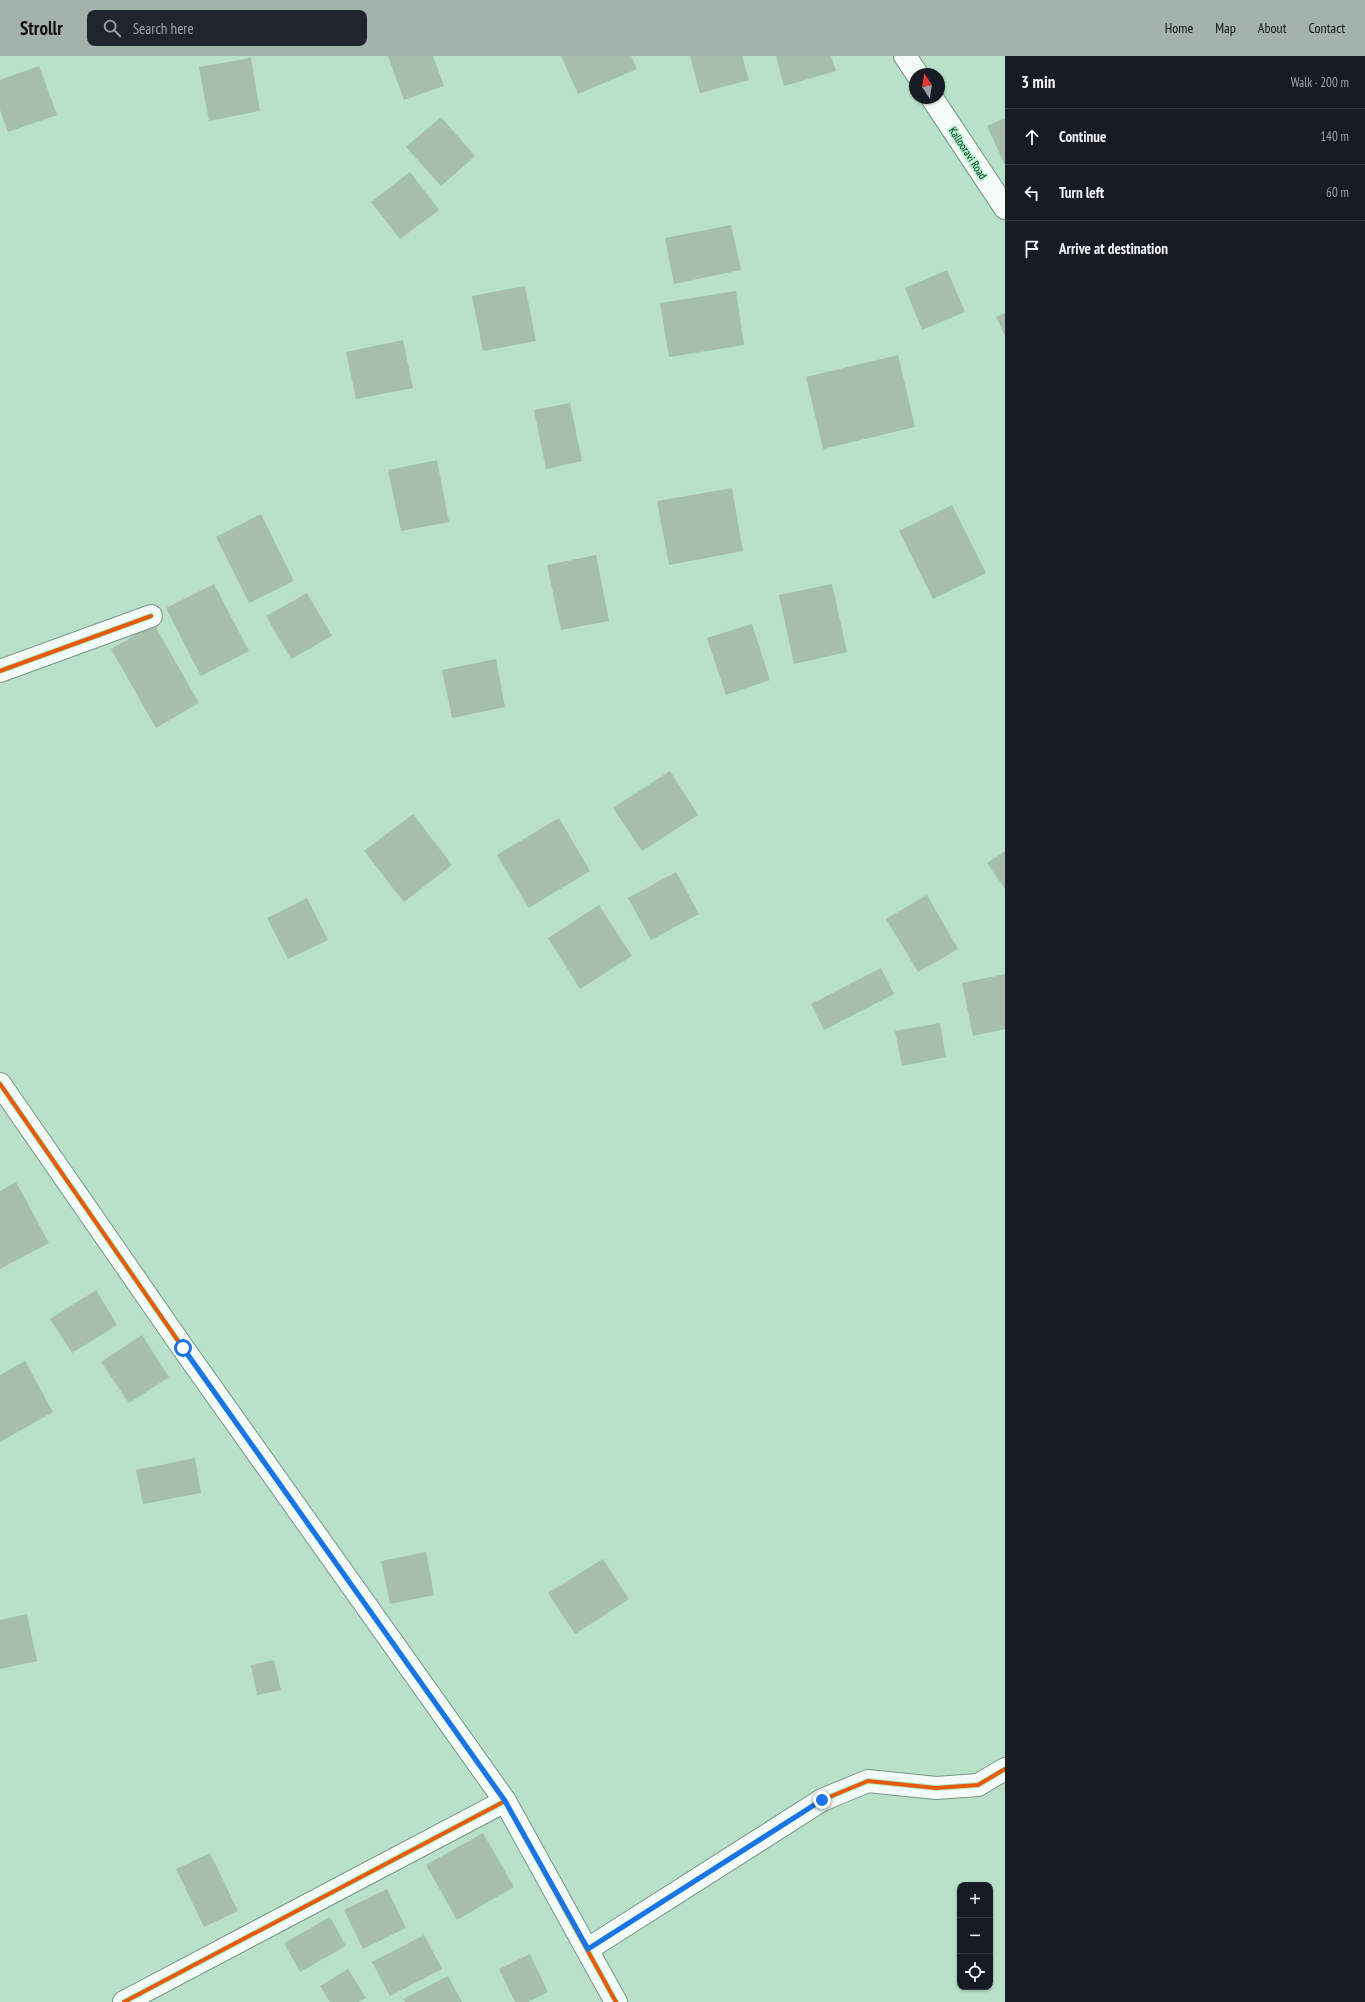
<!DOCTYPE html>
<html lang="en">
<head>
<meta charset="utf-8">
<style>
  :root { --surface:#171b24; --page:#20242c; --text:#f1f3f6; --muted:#9ea1a6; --line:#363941; --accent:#a3b3ac }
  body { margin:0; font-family:"PT Sans Narrow",sans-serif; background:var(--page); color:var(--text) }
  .controls { position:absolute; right:12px; bottom:12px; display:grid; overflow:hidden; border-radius:8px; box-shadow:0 1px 3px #0004 }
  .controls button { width:36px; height:36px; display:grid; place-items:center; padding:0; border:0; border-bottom:1px solid var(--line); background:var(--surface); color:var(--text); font:20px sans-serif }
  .compass { position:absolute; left:909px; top:12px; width:36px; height:36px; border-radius:50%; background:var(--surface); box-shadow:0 1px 3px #0004; rotate:348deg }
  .stop { position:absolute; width:12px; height:12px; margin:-9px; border:3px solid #1a73e8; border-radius:50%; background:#fff }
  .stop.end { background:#1a73e8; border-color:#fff; box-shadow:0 1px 4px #0008 }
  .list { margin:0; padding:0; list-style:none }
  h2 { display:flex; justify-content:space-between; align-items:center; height:52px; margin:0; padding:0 16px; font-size:17px }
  h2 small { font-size:13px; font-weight:400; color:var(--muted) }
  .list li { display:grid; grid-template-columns:26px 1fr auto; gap:12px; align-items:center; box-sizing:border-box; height:56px; padding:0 16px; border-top:1px solid var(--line) }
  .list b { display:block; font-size:15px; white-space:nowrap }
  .list em { font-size:13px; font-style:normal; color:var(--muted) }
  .icon { flex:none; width:22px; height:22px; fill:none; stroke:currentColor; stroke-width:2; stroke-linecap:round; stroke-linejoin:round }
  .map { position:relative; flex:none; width:1005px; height:1946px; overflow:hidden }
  header { display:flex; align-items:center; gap:24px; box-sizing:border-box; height:56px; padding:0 20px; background:var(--accent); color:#111 }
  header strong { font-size:19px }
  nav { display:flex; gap:22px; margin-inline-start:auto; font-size:14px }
  .search { width:280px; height:36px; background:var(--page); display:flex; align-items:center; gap:10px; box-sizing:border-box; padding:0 14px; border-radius:8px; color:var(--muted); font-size:15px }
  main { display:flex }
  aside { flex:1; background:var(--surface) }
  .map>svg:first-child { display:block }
</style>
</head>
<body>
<header>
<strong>Strollr</strong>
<div class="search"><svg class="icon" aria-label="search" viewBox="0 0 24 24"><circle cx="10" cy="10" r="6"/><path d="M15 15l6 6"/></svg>Search here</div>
<nav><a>Home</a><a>Map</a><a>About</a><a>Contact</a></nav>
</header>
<main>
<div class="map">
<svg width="1005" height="1946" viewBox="0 0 1005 1946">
  <rect width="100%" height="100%" fill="#b9e0c9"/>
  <g fill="#a6bfaa">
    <polygon points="388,0 433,0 444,30 404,44"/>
    <polygon points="561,0 631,0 637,13 578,38"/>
    <polygon points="690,0 742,0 749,24 700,37"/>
    <polygon points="776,0 831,0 836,15 784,30"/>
    <polygon points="251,2 260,55 209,65 199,11"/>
    <polygon points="39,10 57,59 8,76 0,54 0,24"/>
    <polygon points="441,61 475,100 441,130 406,91"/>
    <polygon points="1005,62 1005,109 987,70"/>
    <polygon points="410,116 439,154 400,183 371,146"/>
    <polygon points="731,169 741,214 674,228 665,182"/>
    <polygon points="947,214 965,256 922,274 905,232"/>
    <polygon points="525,230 536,285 483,295 472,240"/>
    <polygon points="736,235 744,289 669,301 660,247"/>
    <polygon points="1005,257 1005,280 996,261"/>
    <polygon points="403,284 413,332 356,343 346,296"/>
    <polygon points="898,299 915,371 823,393 806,321"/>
    <polygon points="570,347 582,405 546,413 534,354"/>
    <polygon points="437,404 449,466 401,475 388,414"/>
    <polygon points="732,432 743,495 669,509 657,445"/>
    <polygon points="952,449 986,517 933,543 899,475"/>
    <polygon points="261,458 294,525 249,547 216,481"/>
    <polygon points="596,499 609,565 561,574 547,509"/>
    <polygon points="214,528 249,595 201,620 166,552"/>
    <polygon points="832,528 847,596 794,608 779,539"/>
    <polygon points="307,537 332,580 291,603 266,560"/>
    <polygon points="154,568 199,647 156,672 111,593"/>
    <polygon points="752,568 770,624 726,639 707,582"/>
    <polygon points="496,603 505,651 452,662 442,614"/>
    <polygon points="670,715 698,759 642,795 613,752"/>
    <polygon points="413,758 452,809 404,846 364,795"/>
    <polygon points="559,762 590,815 529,852 497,799"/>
    <polygon points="1005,795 1005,833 987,807"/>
    <polygon points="676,816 699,858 651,884 628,842"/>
    <polygon points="927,839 958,893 918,916 886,863"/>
    <polygon points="307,842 328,884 288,903 267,862"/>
    <polygon points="599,849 632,900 580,933 548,882"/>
    <polygon points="881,912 894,938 824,974 811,948"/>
    <polygon points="1005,918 1005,973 973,980 962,927"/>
    <polygon points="940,967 946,1001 902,1010 895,975"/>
    <polygon points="16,1126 49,1187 0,1213 0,1135"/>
    <polygon points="96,1234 117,1269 72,1297 50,1263"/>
    <polygon points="142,1279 169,1321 129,1347 101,1306"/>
    <polygon points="25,1305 53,1356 0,1386 0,1319"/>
    <polygon points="195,1402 201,1437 143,1448 136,1414"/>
    <polygon points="426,1496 434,1539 390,1548 381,1505"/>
    <polygon points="603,1503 629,1543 575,1578 548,1537"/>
    <polygon points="27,1558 37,1605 0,1613 0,1564"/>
    <polygon points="274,1604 281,1634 257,1639 251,1609"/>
    <polygon points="483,1777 514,1831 457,1864 426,1809"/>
    <polygon points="210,1797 238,1855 204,1871 176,1813"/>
    <polygon points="387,1833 406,1872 363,1893 344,1854"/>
    <polygon points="330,1861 346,1890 300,1916 284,1887"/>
    <polygon points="424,1879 442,1913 390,1940 372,1906"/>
    <polygon points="530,1898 548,1936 528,1946 515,1946 499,1913"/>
    <polygon points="348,1913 366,1942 358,1946 330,1946 320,1930"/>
    <polygon points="448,1920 462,1946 405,1946 403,1943"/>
  </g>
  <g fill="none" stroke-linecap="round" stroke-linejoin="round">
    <g stroke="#789685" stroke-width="24">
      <g id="minor">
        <polyline points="0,615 151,560"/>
        <polyline points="0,1028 183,1292 505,1745 616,1946"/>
        <polyline points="588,1893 822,1744 868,1725 936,1732 978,1729 1005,1713"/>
        <polyline points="124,1946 505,1745"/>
      </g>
    </g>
    <g stroke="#789685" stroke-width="24">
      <g id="secondary">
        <polyline points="905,0 917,18"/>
        <polyline points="932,42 1005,152"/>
      </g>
    </g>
    <use href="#minor" stroke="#f4faf7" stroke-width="22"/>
    <use href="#secondary" stroke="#f4faf7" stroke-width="22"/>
    <g stroke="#aaefc6" stroke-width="6">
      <g id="cycleway">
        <polyline points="0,615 151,560"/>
        <polyline points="0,1028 183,1292 505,1745 616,1946"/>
        <polyline points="588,1893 822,1744 868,1725 936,1732 978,1729 1005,1713"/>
        <polyline points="124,1946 505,1745"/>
      </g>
    </g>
    <use href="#cycleway" stroke="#e8590c" stroke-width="4"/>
  </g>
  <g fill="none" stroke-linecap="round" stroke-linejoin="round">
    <polyline stroke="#1a73e8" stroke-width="5" points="183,1292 505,1745 588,1893 822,1744"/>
  </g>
  <g text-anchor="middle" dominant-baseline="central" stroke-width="3" stroke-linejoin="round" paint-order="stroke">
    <g font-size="11" fill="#042112" stroke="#aaefc6">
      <text transform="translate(968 97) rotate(57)">Kallooravi Road</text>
    </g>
  </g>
</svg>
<div class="controls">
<button>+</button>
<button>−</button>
<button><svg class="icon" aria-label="locate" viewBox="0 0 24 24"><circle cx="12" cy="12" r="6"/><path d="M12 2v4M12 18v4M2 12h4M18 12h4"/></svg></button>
</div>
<svg class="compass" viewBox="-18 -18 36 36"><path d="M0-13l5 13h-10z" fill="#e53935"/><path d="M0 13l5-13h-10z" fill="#9ea1a6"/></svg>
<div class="stop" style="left:183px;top:1292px"></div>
<div class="stop end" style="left:822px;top:1744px"></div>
</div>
<aside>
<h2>3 min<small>Walk · 200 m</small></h2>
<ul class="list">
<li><svg class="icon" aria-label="ahead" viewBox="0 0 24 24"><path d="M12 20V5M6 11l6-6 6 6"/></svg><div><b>Continue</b></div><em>140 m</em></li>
<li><svg class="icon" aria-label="left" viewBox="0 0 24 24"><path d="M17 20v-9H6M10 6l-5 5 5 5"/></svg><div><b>Turn left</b></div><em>60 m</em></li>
<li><svg class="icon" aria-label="arrive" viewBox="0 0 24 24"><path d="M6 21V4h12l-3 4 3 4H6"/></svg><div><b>Arrive at destination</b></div></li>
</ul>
</aside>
</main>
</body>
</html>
